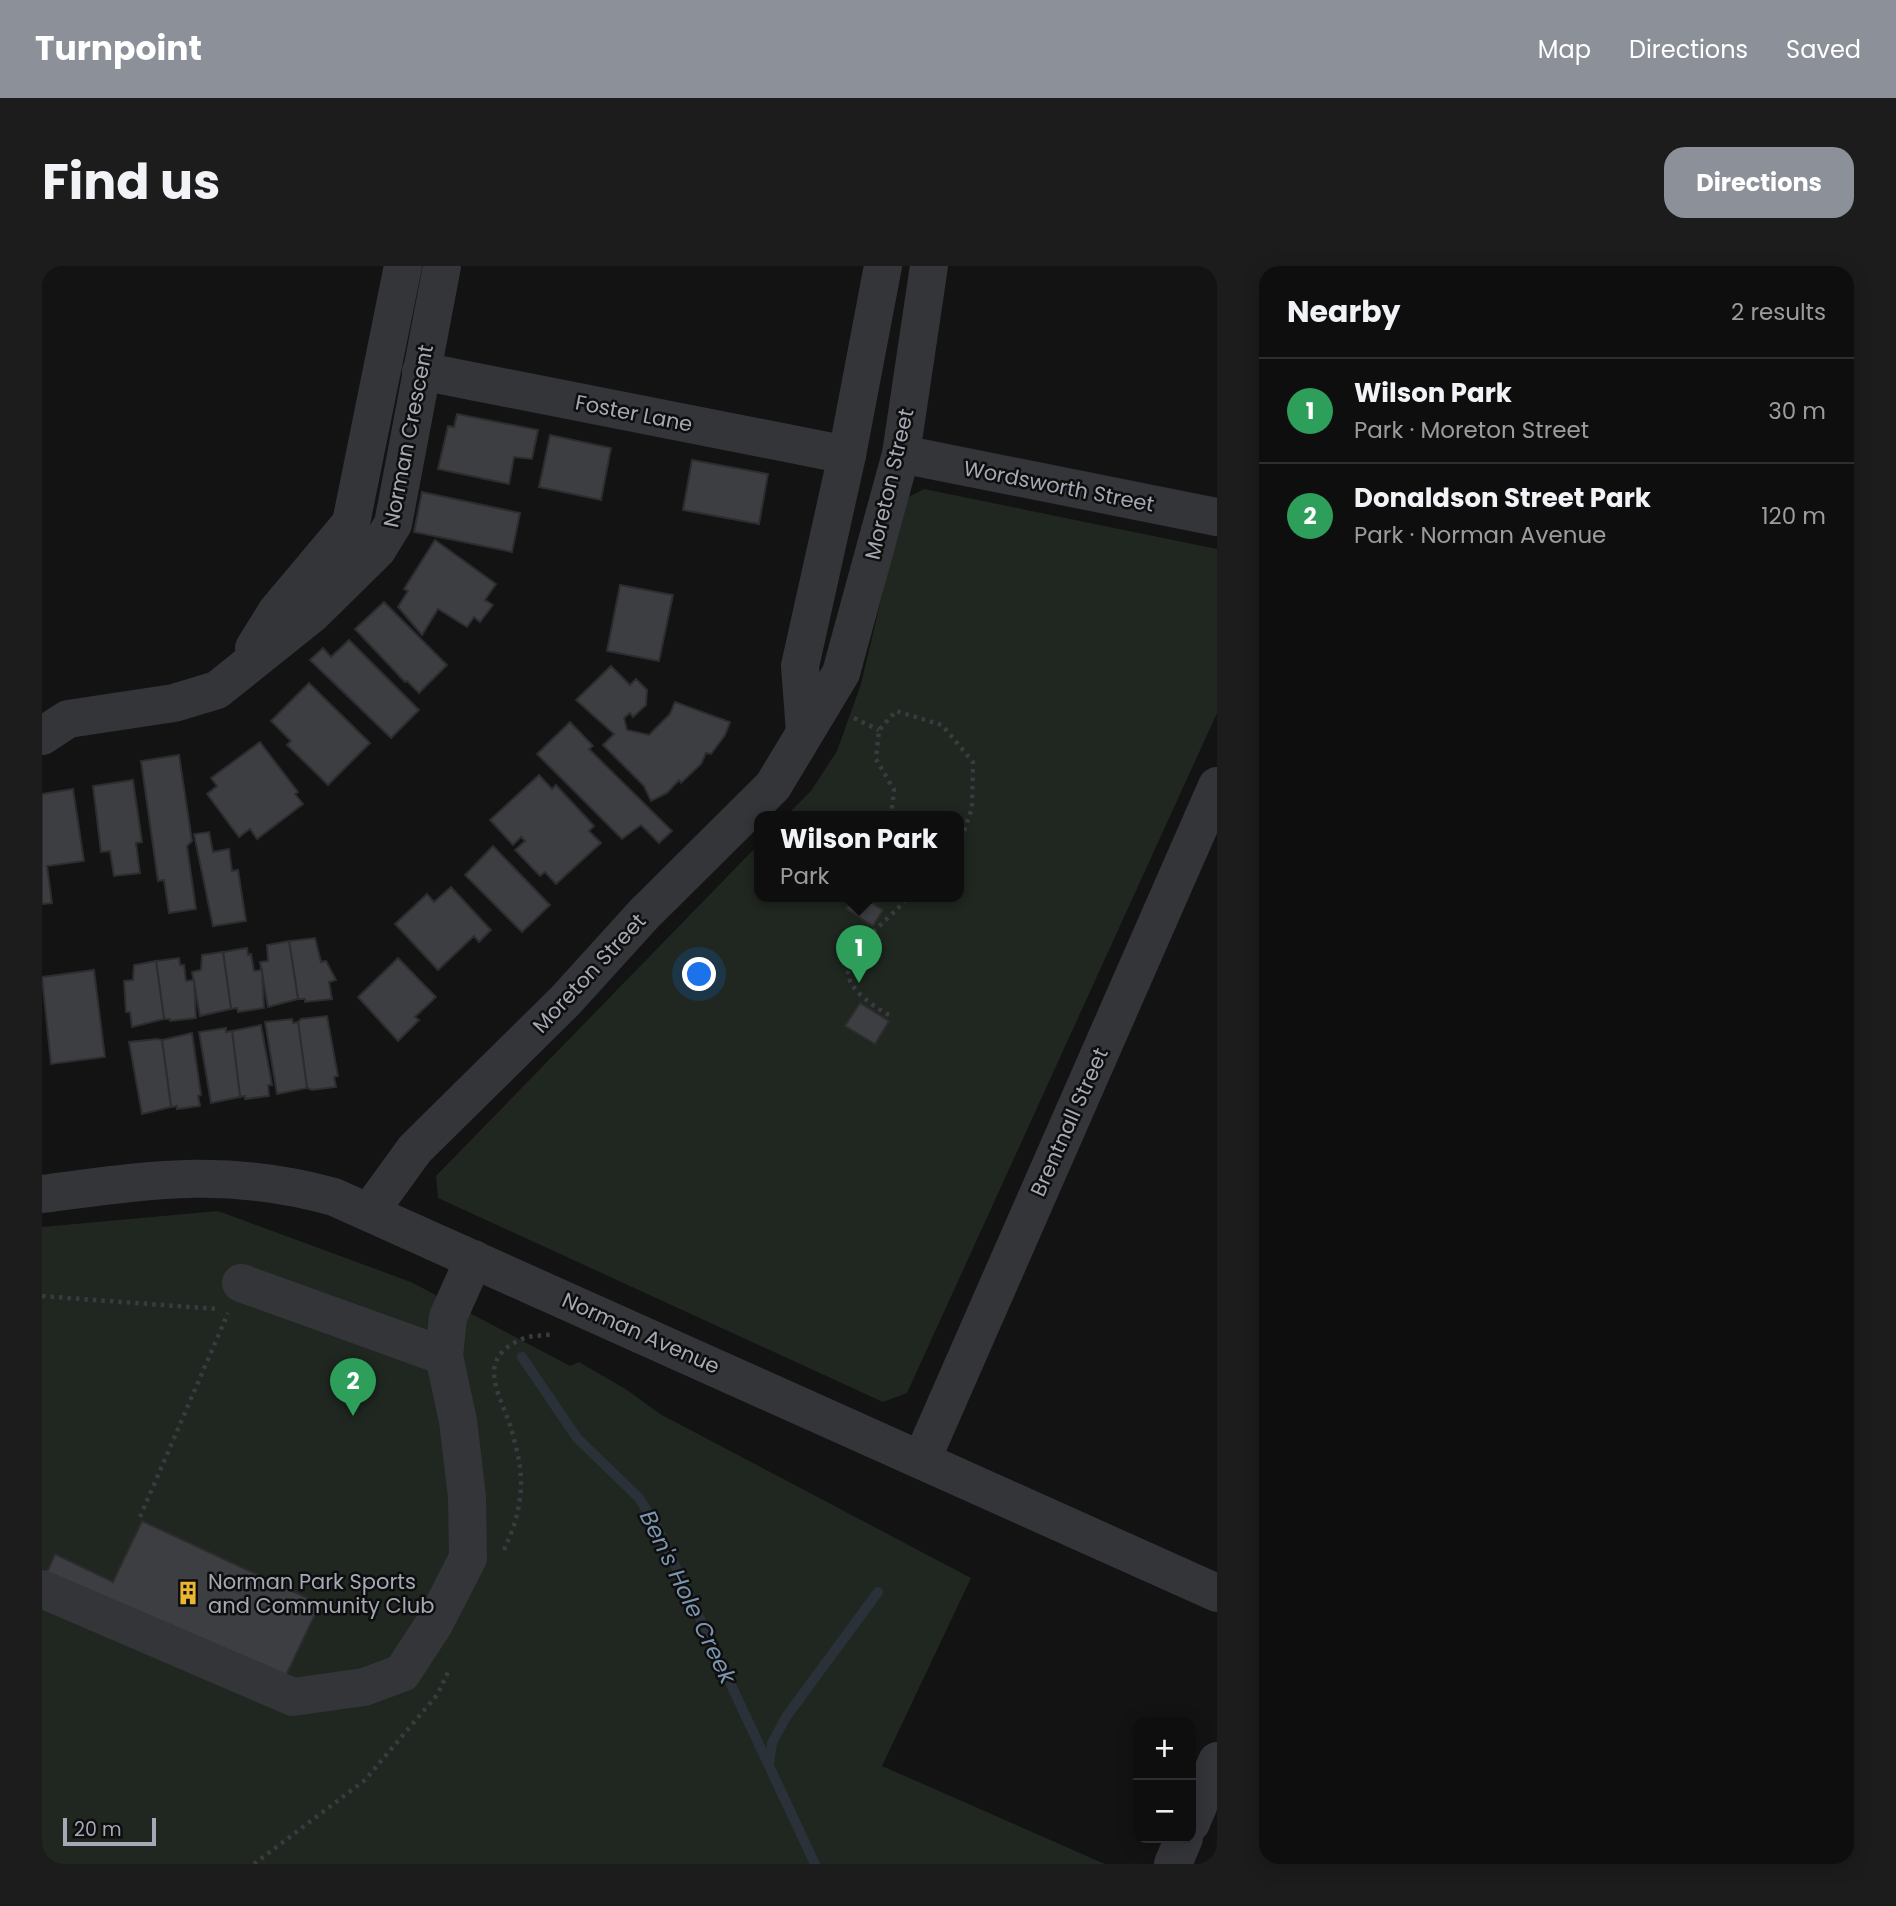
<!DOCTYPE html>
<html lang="en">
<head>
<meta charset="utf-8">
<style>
  :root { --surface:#0e0e0f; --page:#1c1c1d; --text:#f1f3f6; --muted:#9b9c9e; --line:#2e2e2f; --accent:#8c9099 }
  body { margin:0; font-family:Poppins,sans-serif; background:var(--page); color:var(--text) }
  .controls { position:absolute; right:21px; bottom:21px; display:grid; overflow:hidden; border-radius:14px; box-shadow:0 4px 18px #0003 }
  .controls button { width:63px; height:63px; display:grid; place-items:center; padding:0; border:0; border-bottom:2px solid var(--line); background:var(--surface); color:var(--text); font:35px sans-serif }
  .scale { position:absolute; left:21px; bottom:18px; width:93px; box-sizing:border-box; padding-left:7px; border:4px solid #a5a9b5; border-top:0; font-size:19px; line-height:24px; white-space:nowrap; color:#a5a9b5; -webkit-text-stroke:5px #0e0e0f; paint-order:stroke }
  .you { position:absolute; left:658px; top:709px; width:24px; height:24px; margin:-18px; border:5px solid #fff; border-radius:50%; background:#1a73e8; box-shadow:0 0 0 10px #1a73e833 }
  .badge { display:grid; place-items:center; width:46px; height:46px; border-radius:50%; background:var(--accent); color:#fff; font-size:23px; font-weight:700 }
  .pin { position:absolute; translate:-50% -58px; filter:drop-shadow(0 2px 4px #0008) }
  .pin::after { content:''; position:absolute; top:37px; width:24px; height:21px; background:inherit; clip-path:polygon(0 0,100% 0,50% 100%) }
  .popup { position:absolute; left:712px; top:545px; width:210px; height:91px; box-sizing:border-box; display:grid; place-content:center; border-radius:14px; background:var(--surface); filter:drop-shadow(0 2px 5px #0005); font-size:23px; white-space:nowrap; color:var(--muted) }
  .popup b { font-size:26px; color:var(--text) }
  .popup::after { content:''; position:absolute; left:50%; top:100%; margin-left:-14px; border:14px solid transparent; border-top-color:var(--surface) }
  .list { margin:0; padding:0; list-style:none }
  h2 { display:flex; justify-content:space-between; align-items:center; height:91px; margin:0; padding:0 28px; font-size:30px }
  h2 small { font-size:23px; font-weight:400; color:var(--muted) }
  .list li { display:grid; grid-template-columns:46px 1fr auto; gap:21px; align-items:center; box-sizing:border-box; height:105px; padding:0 28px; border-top:2px solid var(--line) }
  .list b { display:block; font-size:26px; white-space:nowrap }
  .list p { margin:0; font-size:23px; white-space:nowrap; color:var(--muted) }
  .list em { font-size:23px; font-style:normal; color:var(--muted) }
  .map { position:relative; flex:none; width:1175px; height:1598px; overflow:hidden; border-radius:21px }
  header { display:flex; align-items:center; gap:42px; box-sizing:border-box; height:98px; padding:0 35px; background:var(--accent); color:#fff }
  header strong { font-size:33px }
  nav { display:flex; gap:38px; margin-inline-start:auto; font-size:24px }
  .intro { display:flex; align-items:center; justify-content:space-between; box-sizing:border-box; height:168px; padding:0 42px }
  h1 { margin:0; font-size:49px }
  .button { padding:18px 32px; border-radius:21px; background:var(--accent); color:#fff; font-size:24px; font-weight:700 }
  main { display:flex; gap:42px; padding:0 42px }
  aside { flex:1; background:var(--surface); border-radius:21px; box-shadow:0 4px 18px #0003 }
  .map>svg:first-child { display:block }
</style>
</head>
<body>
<header>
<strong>Turnpoint</strong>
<nav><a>Map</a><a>Directions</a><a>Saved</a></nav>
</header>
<div class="intro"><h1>Find us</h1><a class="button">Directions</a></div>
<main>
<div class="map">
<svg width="1175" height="1598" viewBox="0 0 1175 1598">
  <rect width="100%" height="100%" fill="#131314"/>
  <g fill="#1f2720">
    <polygon points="882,223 1175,283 1175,447 865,1127 841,1136 396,932 394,910 717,578 717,631 917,631 917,551 743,551 769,525 795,485 819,418 863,233"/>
    <polygon points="176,945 369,1016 528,1100 537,1096 585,1124 618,1148 929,1312 840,1500 1063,1598 0,1598 0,961"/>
  </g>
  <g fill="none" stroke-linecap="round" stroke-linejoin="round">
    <g stroke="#2a3138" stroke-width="10">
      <polyline points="480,1091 535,1172 597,1232 616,1263 773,1598"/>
      <polyline points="727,1498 730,1477 744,1451 836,1326"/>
    </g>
  </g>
  <g fill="#3d3e41" stroke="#2d2d30" stroke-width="2">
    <polygon points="415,148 496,164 490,193 472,191 467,218 396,203 406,160 412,161"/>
    <polygon points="508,169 569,182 559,234 497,221"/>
    <polygon points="650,194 726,208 717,258 641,244"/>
    <polygon points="380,226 478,247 470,286 372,266"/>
    <polygon points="393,274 454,318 443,334 451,339 438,356 432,351 425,361 396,343 380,369 356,341 366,325 362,323"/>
    <polygon points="578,319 631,329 617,395 565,385"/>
    <polygon points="342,336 405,399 377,427 365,415 363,416 313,363"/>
    <polygon points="307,374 377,444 349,472 268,394 281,382 289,391"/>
    <polygon points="569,400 588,419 594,413 605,424 604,439 591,451 588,447 582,452 585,464 607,469 628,448 633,436 688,456 683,469 669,488 664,487 659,498 639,517 637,514 625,527 609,535 602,520 561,479 572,468 534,434"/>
    <polygon points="267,417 328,477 286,519 245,479 249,475 229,455"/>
    <polygon points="528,456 551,480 547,483 630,565 617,577 599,559 580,573 495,488"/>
    <polygon points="218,476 256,526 253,528 261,538 215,573 208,563 197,571 165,528 175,520 169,512"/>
    <polygon points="137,489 150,575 145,580 154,643 127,647 122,614 116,615 99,495"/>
    <polygon points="497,509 510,523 514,519 552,560 547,565 559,577 514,618 503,606 498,610 473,584 483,575 479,571 471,579 448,554"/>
    <polygon points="91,514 100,576 94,577 98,607 72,610 68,585 59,586 51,520"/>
    <polygon points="31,523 42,595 5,600 10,637 0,638 0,528"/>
    <polygon points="167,566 171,586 187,583 190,605 196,604 204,655 171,660 152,568"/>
    <polygon points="451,580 508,639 480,666 423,609"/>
    <polygon points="409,621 449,664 437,676 432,670 396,704 353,658 385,628 392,636"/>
    <polygon points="811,631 821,631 841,644 831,660 804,643"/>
    <polygon points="273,672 279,696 284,695 294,714 287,716 290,733 263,736 263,733 256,733 247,675"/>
    <polygon points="247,675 256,733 226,741 218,696 226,695 225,679"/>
    <polygon points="205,682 206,689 209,688 212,705 220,704 222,742 196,746 195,742 189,743 181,686"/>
    <polygon points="181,686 189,743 158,750 150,706 159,704 160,689"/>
    <polygon points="137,692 138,699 142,699 144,715 152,714 154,752 128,755 128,753 122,753 114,695"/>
    <polygon points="356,692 394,731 373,751 377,754 356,775 316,731"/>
    <polygon points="114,695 122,753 90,761 88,746 84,746 82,715 91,714 92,699"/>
    <polygon points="52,704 63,791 9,798 0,711"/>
    <polygon points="818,737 847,755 833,778 803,760"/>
    <polygon points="285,750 296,810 292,811 294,821 270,824 265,822 256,756 259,753"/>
    <polygon points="250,753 251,757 256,756 265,822 235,828 223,756"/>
    <polygon points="219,759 230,819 226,819 227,830 203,833 203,830 198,831 190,765"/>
    <polygon points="184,762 184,766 190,765 198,831 169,837 157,766"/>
    <polygon points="150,767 159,829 156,830 158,840 135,843 135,840 129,841 120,774"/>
    <polygon points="115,773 120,774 129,841 100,848 87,776"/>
    <polygon points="100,1255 278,1338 239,1420 3,1311 13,1288 71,1316"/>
  </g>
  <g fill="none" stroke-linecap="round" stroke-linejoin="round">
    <g stroke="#3a3b40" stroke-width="4.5" stroke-dasharray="3.5 5" stroke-linecap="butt">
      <polyline points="812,452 837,464"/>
      <polyline points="849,551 852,524 834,493 837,464 854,445 900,459 931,496 930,542 917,580"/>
      <path d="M847 749C764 702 826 678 866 631"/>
      <polyline points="0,1030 175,1043"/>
      <polyline points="98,1251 186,1047"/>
      <path d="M462 1284C474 1258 482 1231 478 1201 476 1188 472 1172 468 1159 457 1126 433 1093 480 1073 489 1069 501 1070 511 1068"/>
      <polyline points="212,1598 323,1514 395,1429 407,1404"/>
    </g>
    <g stroke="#343539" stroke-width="38">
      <polyline points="379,105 805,189"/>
      <polyline points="859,188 1175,251"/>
      <polyline points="212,382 235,345 309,257 361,0"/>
      <polyline points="763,466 758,400 805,189 841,0"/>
      <polyline points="0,470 26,453 132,437 175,424 270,348 335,284 351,258 400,0"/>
      <path d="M0 928C107 914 185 901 292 931L1175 1327"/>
      <polyline points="328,945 373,883 523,735 602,648 731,520 799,407 859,188 887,0"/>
      <polyline points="199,1017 402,1090"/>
      <polyline points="880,1193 1175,520"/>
      <polyline points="0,1323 251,1431 322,1421 360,1407 392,1358 426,1292 425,1231 416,1155 402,1090 406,1051 432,993"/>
      <polyline points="1149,1557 1175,1495"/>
      <polyline points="1131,1598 1142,1572"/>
    </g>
  </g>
  <defs>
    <g id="building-bare" transform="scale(1.89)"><path d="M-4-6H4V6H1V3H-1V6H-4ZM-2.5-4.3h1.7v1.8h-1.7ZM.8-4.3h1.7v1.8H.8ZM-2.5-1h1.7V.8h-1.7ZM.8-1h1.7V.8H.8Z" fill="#ecb633" stroke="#0e0e0f" stroke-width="2.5" paint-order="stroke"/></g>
  </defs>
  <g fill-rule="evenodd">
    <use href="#building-bare" x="146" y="1327"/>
  </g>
  <g text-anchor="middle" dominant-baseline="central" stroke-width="5" stroke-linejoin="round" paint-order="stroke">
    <g font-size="21" fill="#a5a9b5" stroke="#0e0e0f">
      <text transform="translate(592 147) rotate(11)">Foster Lane</text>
      <text transform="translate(366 170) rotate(-79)">Norman Crescent</text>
      <text transform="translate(847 218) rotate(-77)">Moreton Street</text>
      <text transform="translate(1017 220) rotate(11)">Wordsworth Street</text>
      <text transform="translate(547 707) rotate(-47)">Moreton Street</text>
      <text transform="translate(1027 856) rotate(-66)">Brentnall Street</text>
      <text transform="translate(599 1067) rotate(24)">Norman Avenue</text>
    </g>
    <g font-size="21" fill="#a5a9b5" stroke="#0e0e0f" text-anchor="start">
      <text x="166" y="1315">Norman Park Sports<tspan x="166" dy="24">and Community Club</tspan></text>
    </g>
    <g font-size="23" font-style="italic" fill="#7c95af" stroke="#0e0e0f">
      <text transform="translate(646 1331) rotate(64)">Ben's Hole Creek</text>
    </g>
  </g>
</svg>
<div class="controls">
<button>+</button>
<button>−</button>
</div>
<div class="scale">20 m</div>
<div class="you"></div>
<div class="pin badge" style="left:817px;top:717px;background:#2e9e5b">1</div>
<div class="popup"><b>Wilson Park</b>Park</div>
<div class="pin badge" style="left:311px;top:1150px;background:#2e9e5b">2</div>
</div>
<aside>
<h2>Nearby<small>2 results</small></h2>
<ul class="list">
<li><span class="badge" style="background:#2e9e5b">1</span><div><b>Wilson Park</b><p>Park · Moreton Street</p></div><em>30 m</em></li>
<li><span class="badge" style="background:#2e9e5b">2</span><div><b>Donaldson Street Park</b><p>Park · Norman Avenue</p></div><em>120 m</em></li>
</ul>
</aside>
</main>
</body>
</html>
